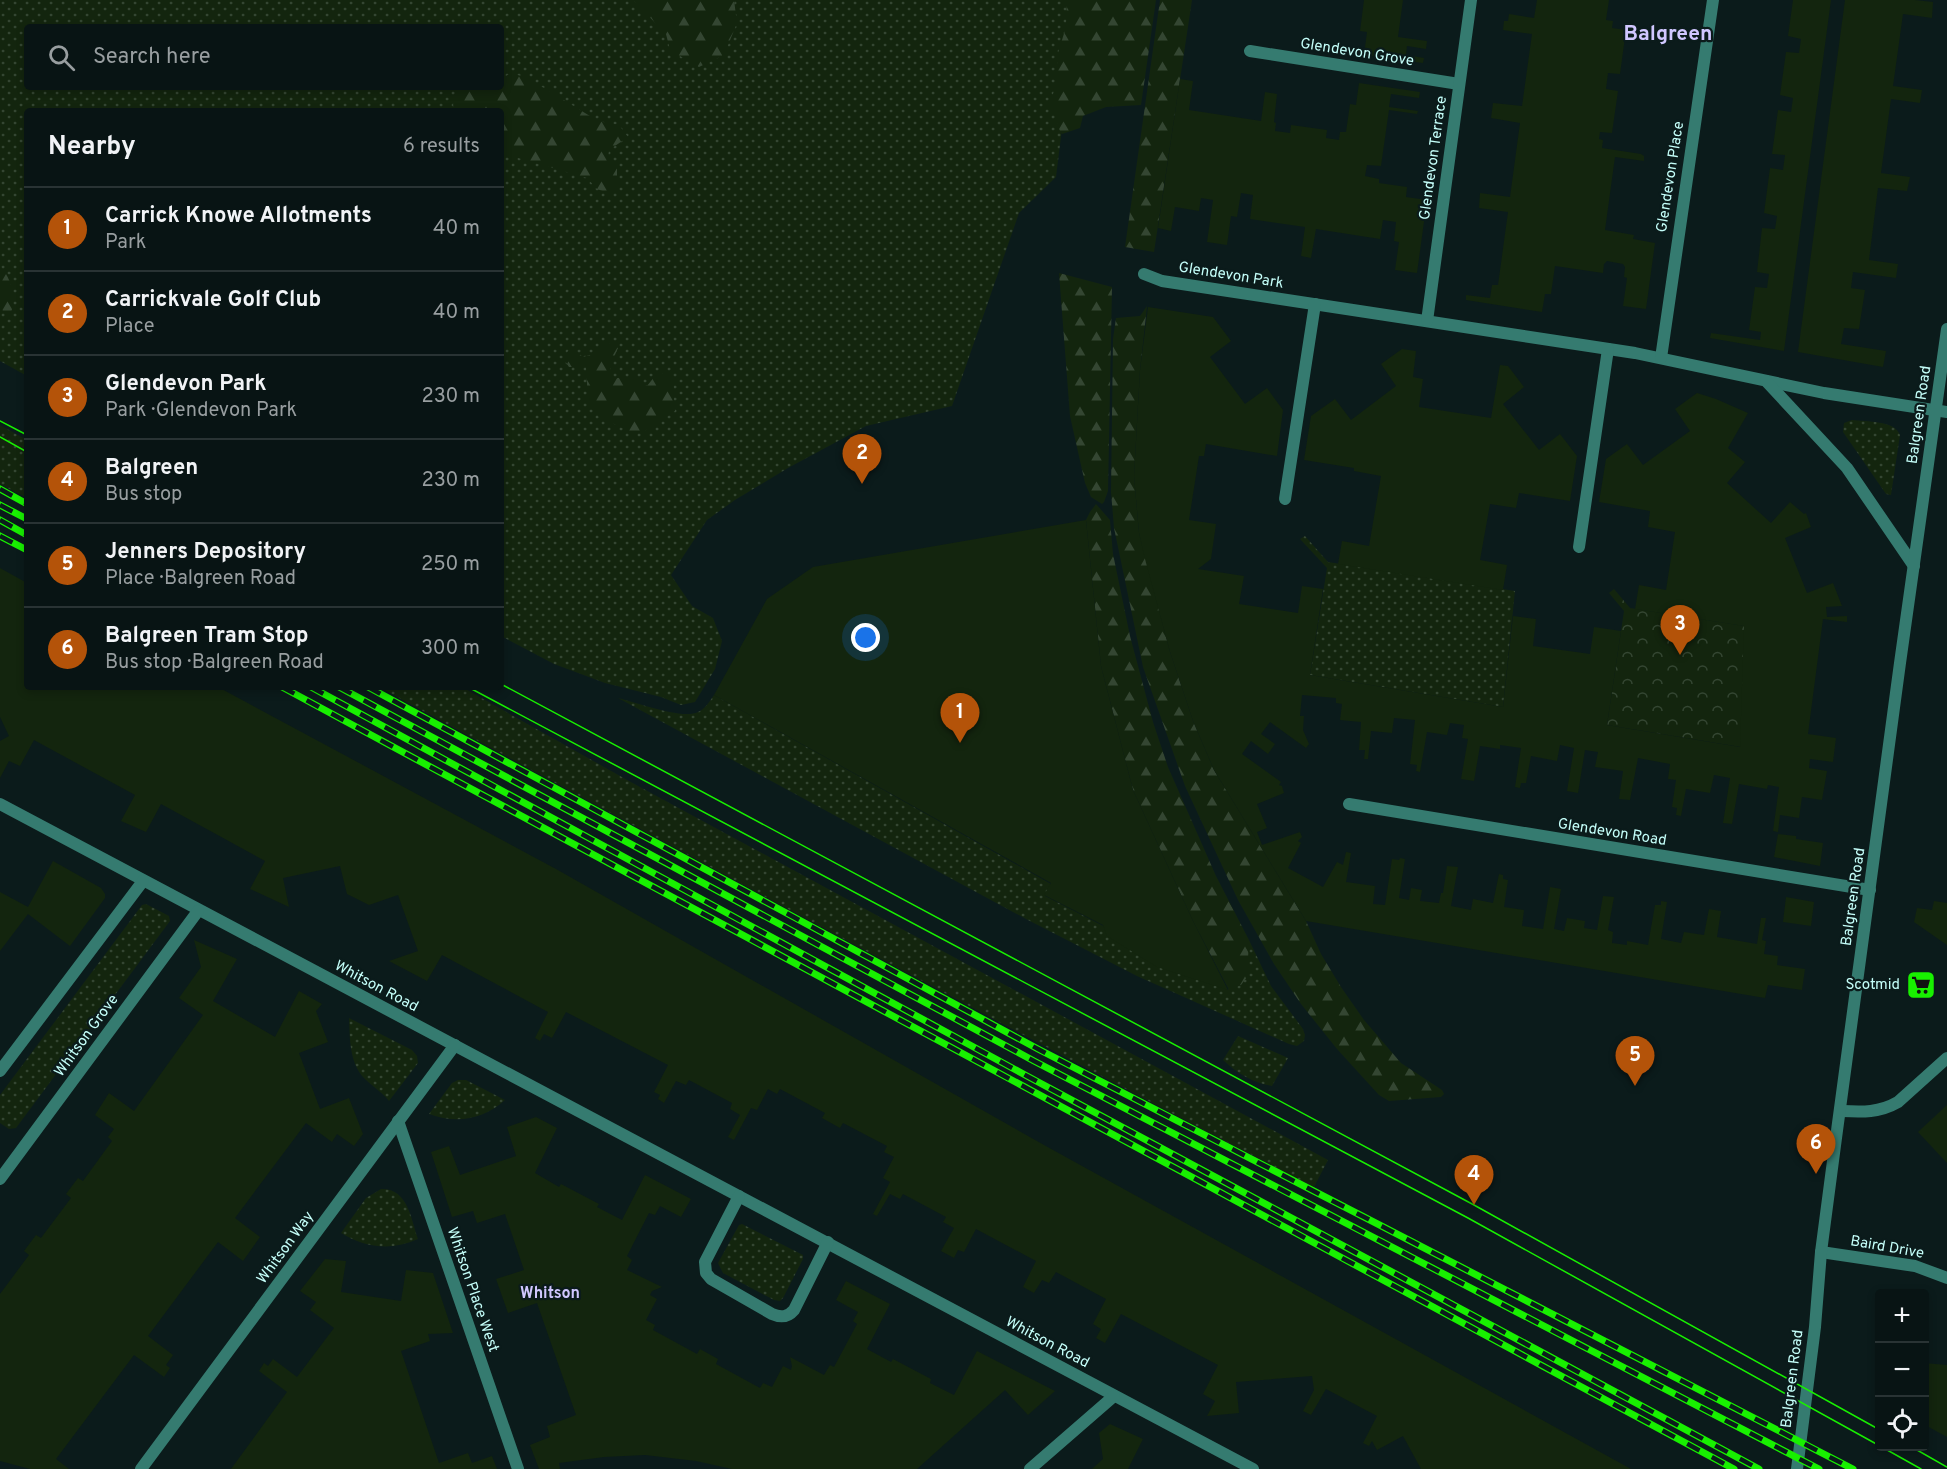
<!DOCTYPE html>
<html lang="en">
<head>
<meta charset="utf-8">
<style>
  :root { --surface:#081414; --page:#162122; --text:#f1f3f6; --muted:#989ea0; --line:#293334; --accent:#b45309 }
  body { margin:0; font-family:Overpass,sans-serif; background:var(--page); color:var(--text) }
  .controls { position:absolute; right:18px; bottom:18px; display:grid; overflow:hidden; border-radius:6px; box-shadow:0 3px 9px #0003 }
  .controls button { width:54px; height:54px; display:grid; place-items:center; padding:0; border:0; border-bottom:2px solid var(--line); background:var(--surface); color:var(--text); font:30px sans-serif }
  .you { position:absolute; left:866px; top:638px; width:21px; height:21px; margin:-15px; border:4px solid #fff; border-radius:50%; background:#1a73e8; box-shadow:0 0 0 9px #1a73e833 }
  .badge { display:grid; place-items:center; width:39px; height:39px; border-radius:50%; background:var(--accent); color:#fff; font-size:20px; font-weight:700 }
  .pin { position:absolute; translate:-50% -50px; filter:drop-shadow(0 2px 3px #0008) }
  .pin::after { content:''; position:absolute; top:32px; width:21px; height:18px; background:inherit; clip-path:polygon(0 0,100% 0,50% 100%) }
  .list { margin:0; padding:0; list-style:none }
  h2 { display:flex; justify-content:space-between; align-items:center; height:78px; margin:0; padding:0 24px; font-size:26px }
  h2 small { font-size:20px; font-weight:400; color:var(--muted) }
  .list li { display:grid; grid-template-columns:39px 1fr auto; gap:18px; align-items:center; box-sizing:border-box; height:84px; padding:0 24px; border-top:2px solid var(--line) }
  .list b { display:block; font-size:22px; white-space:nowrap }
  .list p { margin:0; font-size:20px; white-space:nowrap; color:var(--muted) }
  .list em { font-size:20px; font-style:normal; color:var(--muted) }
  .icon { flex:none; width:33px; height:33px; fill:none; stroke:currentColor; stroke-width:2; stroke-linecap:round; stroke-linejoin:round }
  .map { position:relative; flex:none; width:1947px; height:1469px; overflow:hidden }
  .search { position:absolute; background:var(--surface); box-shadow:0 3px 9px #0003; left:24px; top:24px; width:480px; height:66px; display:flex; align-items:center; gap:15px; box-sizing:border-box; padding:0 21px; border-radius:6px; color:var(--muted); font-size:22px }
  .panel { position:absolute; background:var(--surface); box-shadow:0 3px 9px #0003; left:24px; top:108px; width:480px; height:582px; border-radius:6px }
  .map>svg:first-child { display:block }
</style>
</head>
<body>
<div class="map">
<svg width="1947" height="1469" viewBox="0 0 1947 1469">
  <defs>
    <pattern id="grass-dots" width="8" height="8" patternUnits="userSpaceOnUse" patternTransform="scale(1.5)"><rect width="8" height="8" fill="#13250e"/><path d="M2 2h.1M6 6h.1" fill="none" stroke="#344632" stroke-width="1.8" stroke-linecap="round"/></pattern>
    <pattern id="forest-firs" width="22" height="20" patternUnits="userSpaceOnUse" patternTransform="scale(1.5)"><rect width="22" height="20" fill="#13250e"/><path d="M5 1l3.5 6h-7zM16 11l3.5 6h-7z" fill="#344632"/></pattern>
    <pattern id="park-crowns" width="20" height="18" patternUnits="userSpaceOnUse" patternTransform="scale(1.5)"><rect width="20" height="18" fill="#13250e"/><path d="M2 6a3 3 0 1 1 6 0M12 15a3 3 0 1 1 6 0" fill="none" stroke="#344632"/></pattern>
  </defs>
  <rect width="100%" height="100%" fill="#0b1b1b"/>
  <g fill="url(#grass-dots)" fill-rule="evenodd">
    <path d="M0 0H1078L1056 177 1019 213 952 406 866 426 788 468 735 500 707 520 671 575 692 606 713 618 722 641 715 669 695 702 681 705 661 697 605 683 554 664 501 636V111H27V376L0 361ZM27 27H501V87H27Z"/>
    <path d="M1852 420C1866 422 1895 420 1900 435L1891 495 1886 494 1843 432 1844 423Z"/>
    <polygon points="0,425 27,440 27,498 0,484"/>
    <polygon points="1305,536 1328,562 1515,591 1503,707 1310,675 1327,568 1300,539"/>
    <path d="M379 687H462L629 781 1328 1160 1314 1187C1000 1025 689 856 379 687Z"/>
    <path d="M714 695 1051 884 1045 896 1228 990 1249 940 1271 986 1303 1029 1305 1035 1304 1041 1297 1046 1289 1044 1137 976 1026 919 618 698C636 702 682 720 698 712 705 709 710 701 714 695Z"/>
    <polygon points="146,904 169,916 170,921 16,1128 9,1129 0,1123 0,1095 142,905"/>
    <path d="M349 1018 412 1050 417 1056 418 1063 389 1101C382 1092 372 1086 364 1078 349 1062 350 1038 349 1018Z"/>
    <path d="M1238 1036 1288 1058 1272 1086C1253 1083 1237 1073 1223 1060Z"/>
    <path d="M458 1080H466L505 1100C483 1120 456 1124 429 1114L452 1083Z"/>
    <path d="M381 1189C408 1188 411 1219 418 1239 392 1251 365 1248 341 1233L366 1198Z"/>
    <polygon points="742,1224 803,1255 803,1259 783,1298 780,1301 774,1300 723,1273 718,1263 739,1225"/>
  </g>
  <g fill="url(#forest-firs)">
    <polygon points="633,0 734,0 737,23 724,55 699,67 680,56 671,54 666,34"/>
    <path d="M1067 0H1156L1141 105 1106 107 1083 116 1080 128 1062 134C1055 124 1057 115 1050 105L1056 83 1058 53 1066 27Z"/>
    <polygon points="1160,0 1192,0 1154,252 1125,247"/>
    <polygon points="511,73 521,76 546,89 598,121 619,125 628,137 609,150 608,159 617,169 617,186 608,193 597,189 587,178 501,153 501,111 456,111 453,105 458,92 480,87 501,87 501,79"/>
    <path d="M0 266C12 279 17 299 10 315L0 309Z"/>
    <polygon points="1059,273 1112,287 1108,491 1104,502 1102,504 1091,497 1085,483 1070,416"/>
    <polygon points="1147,306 1140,370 1134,476 1139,533 1170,652 1193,721 1214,770 1306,921 1321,954 1341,987 1364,1020 1401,1063 1442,1090 1444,1094 1441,1097 1389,1101 1379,1095 1337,1049 1301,1004 1274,964 1238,900 1185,786 1143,667 1114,528 1111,492 1113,339 1116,318 1140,316"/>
    <path d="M606 341 618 348 610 366 613 379C622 376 629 379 638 378L647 386 655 376 669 371C677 387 672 394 675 411L645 431H629L599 417 588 400 586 367H569L563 358 571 347 583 357 596 353Z"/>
    <polygon points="1096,504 1110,520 1113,554 1130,636 1153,722 1168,767 1216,876 1249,940 1247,977 1241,985 1229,990 1193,921 1133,790 1101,666 1086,520 1090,512"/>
  </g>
  <polygon fill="url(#park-crowns)" points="1614,589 1630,608 1745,626 1741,747 1607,725 1624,611 1609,593"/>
  <g fill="#13250e">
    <polygon points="1364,0 1403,0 1398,37 1427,41 1426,49 1407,46 1406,55 1424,58 1423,63 1364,55 1367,32 1360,31"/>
    <polygon points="1537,0 1609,0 1606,20 1613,21 1612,28 1626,30 1620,74 1608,73 1606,89 1618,91 1612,133 1600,132 1599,139 1603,140 1602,148 1641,154 1644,156 1644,161 1615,157 1605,230 1634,235 1633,239 1655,243 1646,309 1623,306 1627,278 1624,277 1625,267 1623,264 1607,261 1604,264 1603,273 1555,266 1551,294 1545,294 1542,312 1466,300 1466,295 1490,298 1492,285 1498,285 1508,212 1479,208 1480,193 1510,197 1520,123 1491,118 1493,103 1522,106 1532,34 1503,30 1504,21 1508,21 1509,14 1534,18"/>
    <polygon points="1793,0 1831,0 1784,351 1710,338 1711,333 1760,340 1761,332 1749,330 1755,287 1767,288 1769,274 1757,272 1762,228 1775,229 1777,216 1764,213 1770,168 1783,170 1785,155 1772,154 1778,110 1791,112 1793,98 1780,95 1786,52 1799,53 1801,39 1788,36"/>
    <polygon points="1845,0 1915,0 1933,2 1932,18 1903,14 1893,86 1922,90 1920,103 1891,99 1881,173 1910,177 1907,191 1878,188 1869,260 1898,264 1896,278 1853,272 1851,288 1865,290 1859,329 1844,328 1841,344 1886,351 1883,367 1798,352"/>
    <polygon points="1180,79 1193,81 1189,110 1261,121 1265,92 1277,94 1274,122 1276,123 1275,131 1290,133 1291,125 1327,130 1326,138 1339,140 1340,132 1346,132 1350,104 1356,105 1359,83 1420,92 1419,98 1391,94 1389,107 1418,111 1417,114 1389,110 1381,166 1367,165 1365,176 1379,179 1379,183 1407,187 1406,197 1427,200 1417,273 1395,270 1399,242 1394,241 1396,222 1383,220 1380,239 1316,229 1311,258 1301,256 1305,227 1250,219 1253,195 1241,193 1237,217 1231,216 1227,245 1207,242 1213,200 1201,198 1199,211 1175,207 1171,231 1158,228"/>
    <polygon points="1148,307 1213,317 1231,341 1210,357 1245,404 1267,388 1283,410 1277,456 1206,444 1204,456 1199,456 1189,520 1216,524 1211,559 1198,569 1244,576 1239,604 1298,613 1302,586 1323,589 1310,675 1503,707 1513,616 1536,619 1533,646 1590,654 1594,627 1621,631 1607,725 1740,747 1744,626 1635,609 1639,585 1666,590 1675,532 1648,527 1650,511 1599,502 1606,459 1627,444 1643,465 1690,431 1675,409 1697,393 1716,399 1748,413 1728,448 1745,462 1727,483 1771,523 1790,502 1804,514 1806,513 1811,527 1785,538 1807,593 1833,583 1842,606 1826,607 1827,617 1847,616 1847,622 1823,619 1808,734 1836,738 1833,762 1810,759 1809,768 1827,771 1822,800 1802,797 1799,818 1780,815 1778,832 1773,831 1779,787 1768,785 1767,789 1739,784 1732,824 1723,823 1730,778 1714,775 1710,793 1686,789 1681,816 1676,815 1677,808 1672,807 1676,780 1668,779 1670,764 1638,758 1630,800 1619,799 1623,771 1595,767 1598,752 1585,750 1578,793 1567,791 1574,748 1560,745 1557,761 1531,756 1526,783 1521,783 1520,788 1515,787 1521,748 1500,745 1500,749 1480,746 1474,781 1461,779 1468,739 1462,738 1464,725 1450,723 1447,735 1427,732 1420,772 1416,771 1417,765 1410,764 1415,720 1394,718 1392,733 1371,731 1368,759 1364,759 1365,750 1359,750 1361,722 1340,720 1342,704 1336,703 1336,698 1302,695 1300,716 1304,716 1303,730 1309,744 1306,748 1270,722 1261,734 1275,744 1268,754 1251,741 1242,754 1281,782 1279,785 1282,786 1284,793 1257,804 1267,828 1257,832 1262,845 1300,832 1302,837 1298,841 1301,843 1288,868 1323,887 1337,862 1343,865 1346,852 1351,853 1346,882 1375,886 1373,904 1385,905 1392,859 1399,860 1400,858 1405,859 1399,898 1409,900 1411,888 1422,890 1420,901 1439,903 1441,893 1443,893 1447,866 1458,867 1451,906 1471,910 1473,899 1493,903 1499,874 1503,875 1503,879 1508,880 1504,907 1524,910 1522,926 1543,929 1550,887 1561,889 1554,929 1564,931 1567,918 1585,921 1584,928 1597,930 1603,896 1614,897 1608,930 1613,932 1612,943 1627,945 1627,941 1648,945 1655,905 1661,905 1661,901 1667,902 1661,939 1681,943 1684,932 1704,935 1709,909 1721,911 1717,937 1757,944 1761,918 1766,918 1762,940 1766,941 1764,954 1778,956 1777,965 1805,969 1802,990 1768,985 1765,998 1306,921 1214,770 1193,721 1170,652 1145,559 1139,533 1134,476 1140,370"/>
    <polygon points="1402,349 1416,351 1413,377 1423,379 1419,407 1491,418 1500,365 1508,366 1524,387 1503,404 1539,450 1560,434 1577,456 1570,501 1519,493 1516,508 1490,504 1480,560 1507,565 1503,590 1338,564 1342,541 1369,546 1381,476 1354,471 1354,468 1304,460 1311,416 1335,399 1351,420 1396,386 1381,364"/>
    <polygon points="1086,520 1101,666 1133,790 1193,921 1228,990 1157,967 1107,936 1103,925 1044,895 1051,883 714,695 767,599 813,567"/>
    <polygon points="0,568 27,583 27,687 218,687 556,869 1044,1145 1631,1469 1421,1469 1403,1436 1377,1450 1372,1441 1369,1446 1363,1443 1377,1416 1326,1389 1311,1415 1303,1411 1314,1390 1312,1376 1236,1382 1239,1413 1207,1416 1215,1401 1203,1394 1218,1365 1121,1314 1105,1343 1096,1338 1101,1329 1093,1324 1106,1299 1056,1272 1049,1283 1042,1280 1034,1293 1023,1287 1036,1261 976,1229 964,1252 958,1250 954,1258 941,1251 954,1228 943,1222 946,1217 903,1194 900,1199 890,1194 877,1216 873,1214 890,1182 883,1178 894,1157 884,1152 887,1146 843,1123 840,1128 822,1118 825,1113 780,1089 777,1094 768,1089 757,1110 751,1108 734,1140 728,1137 740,1115 730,1109 732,1103 689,1080 686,1085 676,1081 664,1103 658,1099 660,1095 654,1092 668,1065 566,1012 552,1038 544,1034 540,1041 535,1038 548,1012 442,955 427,981 389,961 418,951 398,895 369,905 347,894 340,866 283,878 289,907 250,889 265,861 161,804 146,832 121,821 135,795 34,740 20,766 9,761 0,778 0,741 9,736 0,717"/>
    <polygon points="1778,834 1796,836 1796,839 1823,843 1820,866 1774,857"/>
    <polygon points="53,861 101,888 105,894 105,898 70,946 28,914 0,951 0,892 28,907"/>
    <polygon points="1786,897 1814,902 1811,926 1783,922"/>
    <polygon points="1934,901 1947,903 1947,945 1914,922 1917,908 1932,910"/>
    <polygon points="194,940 237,959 213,1001 275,1037 299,991 322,1004 316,1011 328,1042 299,1053 320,1109 349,1098 363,1134 354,1146 337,1134 332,1142 306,1123 235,1218 260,1237 243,1261 218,1242 148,1336 173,1355 166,1365 170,1368 164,1377 134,1355 56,1459 69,1469 30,1469 0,1461 0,1294 29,1255 24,1251 36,1235 41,1238 71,1198 66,1194 78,1178 83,1181 112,1141 108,1137 114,1129 95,1115 109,1093 134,1111 203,1015 179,998 201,967"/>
    <polygon points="1947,1105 1947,1163 1918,1132"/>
    <polygon points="536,1117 557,1128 535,1173 559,1187 561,1184 599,1204 597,1207 622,1220 645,1175 691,1199 681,1217 660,1206 655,1215 649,1213 627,1256 632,1260 627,1270 662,1287 652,1291 650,1295 657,1299 646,1320 655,1325 653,1330 697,1354 700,1349 718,1359 716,1364 760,1388 763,1383 772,1387 783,1366 791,1370 792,1366 790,1357 824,1375 830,1365 834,1367 857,1324 853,1321 858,1312 836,1300 846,1281 890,1304 867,1349 891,1362 893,1359 931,1379 930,1383 954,1395 977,1351 1055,1391 1028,1415 1005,1390 917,1469 732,1469 696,1461 645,1455 604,1457 559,1463 560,1469 539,1469 530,1445 550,1437 547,1426 576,1415 537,1303 508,1313 496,1279 524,1270 505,1214 477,1223 473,1211 452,1217 431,1152 449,1146 460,1175 516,1156 507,1127"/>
    <polygon points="325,1259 346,1261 341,1292 401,1301 406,1270 433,1273 453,1333 428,1334 430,1341 401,1351 439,1463 468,1453 472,1463 492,1456 497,1469 231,1469 287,1392 259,1371 264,1363 268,1366 273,1359 297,1377 334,1328 310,1310 316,1302 300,1291"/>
    <polygon points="1924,1363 1947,1365 1947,1437 1925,1425"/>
    <polygon points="1110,1424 1143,1439 1128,1469 1092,1469 1103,1459 1099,1433"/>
  </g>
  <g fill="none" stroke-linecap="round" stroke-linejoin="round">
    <g stroke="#357b70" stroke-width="12">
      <polyline points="1250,51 1459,84"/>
      <polyline points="1144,274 1162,281 1635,353 1824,393 1947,412"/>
      <polyline points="1427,321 1471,0"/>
      <polyline points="1661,358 1713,0"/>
      <polyline points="1766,381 1847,468 1914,566"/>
      <polyline points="1285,499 1315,304"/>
      <polyline points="1579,547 1608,349"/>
      <polyline points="0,804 1253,1469"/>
      <polyline points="1349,804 1870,890"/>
      <polyline points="0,1071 143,881"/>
      <polyline points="398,1121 518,1469"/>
      <polyline points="0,1179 198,911"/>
      <path d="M739 1196 705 1262 706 1273 711 1279 772 1314C781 1318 788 1317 794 1310L828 1242"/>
      <polyline points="1821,1252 1915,1266 1947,1278"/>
      <polyline points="141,1469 455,1045"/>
      <polyline points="1030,1469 1114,1396"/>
    </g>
    <g stroke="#357b70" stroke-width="12">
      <path d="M1841 1111C1862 1112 1879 1113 1898 1102L1947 1058"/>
      <polyline points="1797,1469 1815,1327 1821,1252 1836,1138 1900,663 1947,329"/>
    </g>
    <g stroke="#18f000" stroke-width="1.5">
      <polyline points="0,421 27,435"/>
      <polyline points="0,437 27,452"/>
      <polyline points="501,684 1474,1205 1880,1430"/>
      <polyline points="468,687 1468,1218 1880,1446"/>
      <polyline points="1880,1446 1921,1469"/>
      <polyline points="1910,1446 1947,1467"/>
    </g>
    <g stroke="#18f000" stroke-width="7">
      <g id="rail">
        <polyline points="0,489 27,504"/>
        <polyline points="0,505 27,519"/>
        <polyline points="0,520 27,535"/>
        <polyline points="0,536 27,550"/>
        <polyline points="282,687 1734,1469"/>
        <polyline points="311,687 1027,1076 1759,1469"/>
        <polyline points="339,687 1034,1061 1819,1469"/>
        <polyline points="368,687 1038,1049 1853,1469"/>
      </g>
    </g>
    <use href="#rail" stroke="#0b1b1b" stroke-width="4.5" stroke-dasharray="14" stroke-linecap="butt"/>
  </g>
  <defs>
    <g id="supermarket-square" transform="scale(1.5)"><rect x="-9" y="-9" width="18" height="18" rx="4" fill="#18f000" stroke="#0b1b1b"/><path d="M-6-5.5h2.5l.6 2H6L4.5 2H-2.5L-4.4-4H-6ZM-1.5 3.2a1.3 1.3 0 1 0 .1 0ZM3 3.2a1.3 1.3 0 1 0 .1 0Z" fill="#111"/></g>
  </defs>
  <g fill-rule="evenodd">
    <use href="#supermarket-square" x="1921" y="985"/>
  </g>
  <g text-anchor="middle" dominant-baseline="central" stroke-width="4.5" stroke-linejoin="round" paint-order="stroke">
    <g font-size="15" fill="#c5fffa" stroke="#0b1b1b">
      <text transform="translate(1357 53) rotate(9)">Glendevon Grove</text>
      <text transform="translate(1434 158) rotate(-82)">Glendevon Terrace</text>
      <text transform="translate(1671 177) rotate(-81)">Glendevon Place</text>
      <text transform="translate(1231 276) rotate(9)">Glendevon Park</text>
      <text transform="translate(1920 415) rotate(-82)">Balgreen Road</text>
      <text transform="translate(1612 833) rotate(9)">Glendevon Road</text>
      <text transform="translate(1854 897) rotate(-82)">Balgreen Road</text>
      <text transform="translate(376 987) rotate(28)">Whitson Road</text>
      <text transform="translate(87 1036) rotate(-54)">Whitson Grove</text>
      <text transform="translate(286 1248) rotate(-54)">Whitson Way</text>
      <text transform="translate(1887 1248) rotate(10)">Baird Drive</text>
      <text transform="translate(472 1290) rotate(71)">Whitson Place West</text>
      <text transform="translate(1047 1343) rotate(28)">Whitson Road</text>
      <text transform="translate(1793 1379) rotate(-83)">Balgreen Road</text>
    </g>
    <g font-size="15" fill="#c5fffa" stroke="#0b1b1b" text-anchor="end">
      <text x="1900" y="985">Scotmid</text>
    </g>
    <g font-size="16" font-weight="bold" fill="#d0c7ff" stroke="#0b1b1b">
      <text x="550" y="1294">Whitson</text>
    </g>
    <g font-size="21" font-weight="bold" fill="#d0c7ff" stroke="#0b1b1b">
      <text x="1668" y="34">Balgreen</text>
    </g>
  </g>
</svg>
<div class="controls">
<button>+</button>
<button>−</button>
<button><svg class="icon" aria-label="locate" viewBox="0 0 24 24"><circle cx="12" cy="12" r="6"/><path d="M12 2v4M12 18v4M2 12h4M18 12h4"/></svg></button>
</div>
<div class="you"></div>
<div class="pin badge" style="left:960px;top:743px">1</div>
<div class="pin badge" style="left:862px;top:484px">2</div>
<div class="pin badge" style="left:1680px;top:655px">3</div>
<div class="pin badge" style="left:1474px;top:1205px">4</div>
<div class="pin badge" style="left:1635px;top:1086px">5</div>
<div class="pin badge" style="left:1816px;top:1174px">6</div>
<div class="search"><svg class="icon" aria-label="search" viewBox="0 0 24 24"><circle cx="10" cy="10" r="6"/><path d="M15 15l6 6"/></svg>Search here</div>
<section class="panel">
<h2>Nearby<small>6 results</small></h2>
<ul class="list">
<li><span class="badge">1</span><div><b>Carrick Knowe Allotments</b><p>Park</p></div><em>40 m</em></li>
<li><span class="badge">2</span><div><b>Carrickvale Golf Club</b><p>Place</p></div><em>40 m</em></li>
<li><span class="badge">3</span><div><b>Glendevon Park</b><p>Park · Glendevon Park</p></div><em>230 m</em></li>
<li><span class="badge">4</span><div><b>Balgreen</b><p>Bus stop</p></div><em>230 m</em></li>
<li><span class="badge">5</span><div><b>Jenners Depository</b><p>Place · Balgreen Road</p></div><em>250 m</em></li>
<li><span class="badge">6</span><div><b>Balgreen Tram Stop</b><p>Bus stop · Balgreen Road</p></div><em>300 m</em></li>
</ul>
</section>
</div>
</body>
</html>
